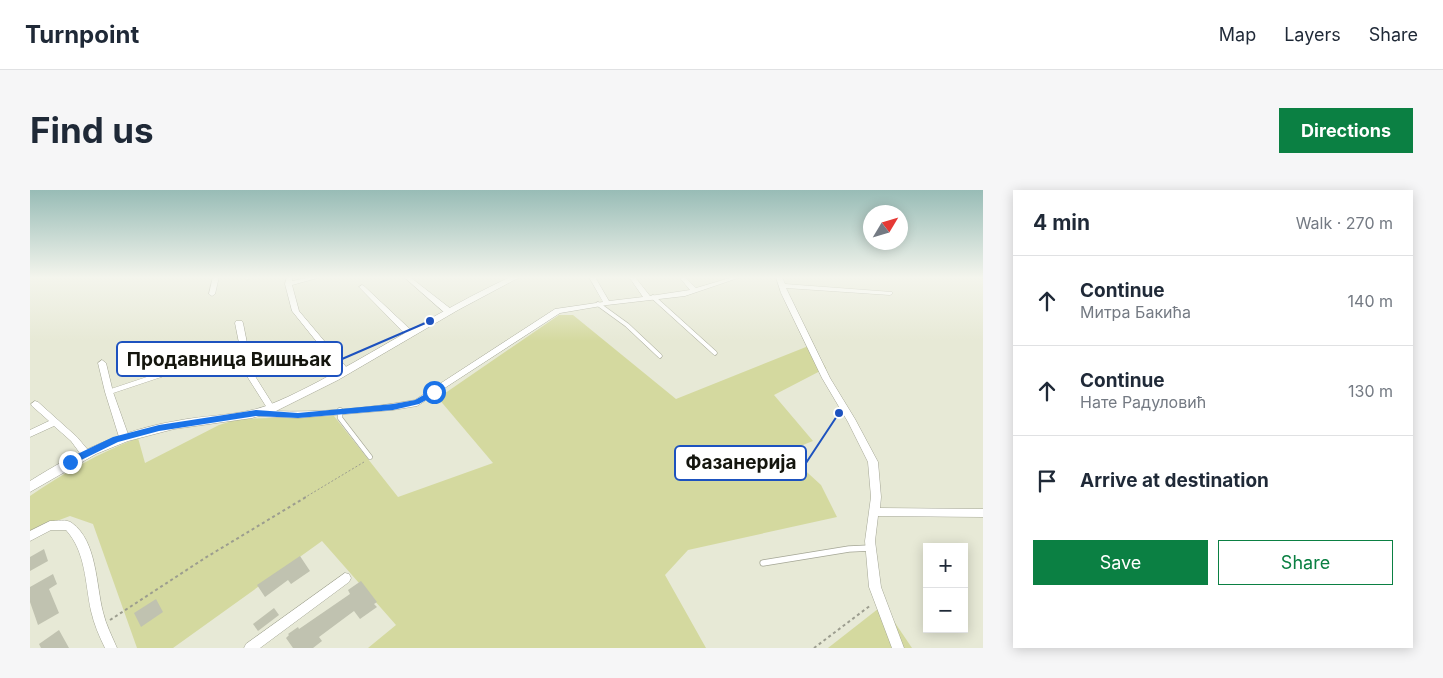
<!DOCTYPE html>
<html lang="en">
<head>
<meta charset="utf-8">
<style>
  :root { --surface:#fff; --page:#f6f6f7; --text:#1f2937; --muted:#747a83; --line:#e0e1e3; --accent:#0b8043 }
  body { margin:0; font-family:Inter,sans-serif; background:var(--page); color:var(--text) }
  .controls { position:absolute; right:15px; bottom:15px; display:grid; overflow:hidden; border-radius:0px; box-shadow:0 2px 12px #0003 }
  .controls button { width:45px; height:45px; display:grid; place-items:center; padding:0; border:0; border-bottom:1px solid var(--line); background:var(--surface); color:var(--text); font:25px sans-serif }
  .compass { position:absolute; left:833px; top:15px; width:45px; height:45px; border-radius:50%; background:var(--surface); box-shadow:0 2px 12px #0003; rotate:52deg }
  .stop { position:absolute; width:15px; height:15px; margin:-11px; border:4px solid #1a73e8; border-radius:50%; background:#fff }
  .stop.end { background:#1a73e8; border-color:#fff; box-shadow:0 1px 5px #0008 }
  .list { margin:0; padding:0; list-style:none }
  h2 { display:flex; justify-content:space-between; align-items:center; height:65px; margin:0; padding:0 20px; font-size:21px }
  h2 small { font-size:16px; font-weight:400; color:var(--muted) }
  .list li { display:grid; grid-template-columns:32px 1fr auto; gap:15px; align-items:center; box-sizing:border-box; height:90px; padding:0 20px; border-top:1px solid var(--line) }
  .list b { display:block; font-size:19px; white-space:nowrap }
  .list p { margin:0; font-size:16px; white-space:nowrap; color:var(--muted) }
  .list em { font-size:16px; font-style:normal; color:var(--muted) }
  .actions { display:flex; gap:10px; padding:15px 20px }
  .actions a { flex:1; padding:11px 0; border:1px solid var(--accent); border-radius:0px; text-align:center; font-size:18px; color:var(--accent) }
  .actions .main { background:var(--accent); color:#fff }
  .icon { flex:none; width:28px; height:28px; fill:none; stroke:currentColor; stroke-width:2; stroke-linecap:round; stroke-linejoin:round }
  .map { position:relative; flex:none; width:953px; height:458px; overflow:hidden; border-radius:0px }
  header { display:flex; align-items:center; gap:30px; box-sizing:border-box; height:70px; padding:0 25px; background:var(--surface); border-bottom:1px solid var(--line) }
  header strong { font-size:24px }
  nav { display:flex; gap:28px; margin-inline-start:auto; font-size:18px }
  .intro { display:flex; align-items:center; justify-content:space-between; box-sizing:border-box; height:120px; padding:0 30px }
  h1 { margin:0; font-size:35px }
  .button { padding:12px 22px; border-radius:0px; background:var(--accent); color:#fff; font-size:18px; font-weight:700 }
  main { display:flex; gap:30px; padding:0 30px }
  aside { flex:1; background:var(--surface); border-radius:0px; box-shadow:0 2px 12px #0003 }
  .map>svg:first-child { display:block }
</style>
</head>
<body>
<header>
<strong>Turnpoint</strong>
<nav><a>Map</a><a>Layers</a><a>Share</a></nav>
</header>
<div class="intro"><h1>Find us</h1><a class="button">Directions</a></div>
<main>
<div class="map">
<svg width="953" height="458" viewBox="0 0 953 458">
  <rect width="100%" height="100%" fill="#e7e9d6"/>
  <g fill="#d4d99f">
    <path d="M529 125H543L646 209 781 155 796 178 744 205 783 251 755 262 791 295 807 327 658 360 635 385 676 458H338L366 435 292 351 143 458H107L63 334 40 326 0 341V306C35 282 69 263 108 248L115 273 189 235 208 229 304 226 368 307 463 273 408 208Z"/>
    <polygon points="853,415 882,458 798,458"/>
  </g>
  <g fill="#c0c2b0">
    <polygon points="14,359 18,371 0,381 0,367"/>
    <polygon points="270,366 280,381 261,394 258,390 235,407 227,395"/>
    <polygon points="23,384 27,394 19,399 29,423 8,435 0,412 0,397"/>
    <polygon points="331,391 347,412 344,414 347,417 330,429 324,421 289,447 292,451 283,458 263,458 256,448 259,445 258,444 268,437 269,439 320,404 318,400"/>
    <polygon points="126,409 133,422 111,437 104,423"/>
    <polygon points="244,418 249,425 228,441 223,434"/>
    <polygon points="29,440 39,458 11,458 9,454"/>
  </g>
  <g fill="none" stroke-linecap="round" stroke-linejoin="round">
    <g stroke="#a4a695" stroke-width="5">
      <g id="service-far2">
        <polyline points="623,107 685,163"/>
        <polyline points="568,114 597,135 630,166"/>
        <polyline points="126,186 151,178"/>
      </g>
    </g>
    <g stroke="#a4a695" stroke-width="5.5">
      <g id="service-far1">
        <polyline points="79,202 130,185"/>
        <polyline points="310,220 310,228 340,267"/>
      </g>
    </g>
    <g stroke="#a4a695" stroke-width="7">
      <polyline id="service" points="733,373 819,359 840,358"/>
    </g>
    <g stroke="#a4a695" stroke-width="1">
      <g id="minor">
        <polygon points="183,87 189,87 185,104 182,106 179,104"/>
        <polygon points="215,87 221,87 217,90 214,88"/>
        <polygon points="257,87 263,87 262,91 281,87 291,87 262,95 269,121 317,178 318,180 317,182 311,182 262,121 255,94"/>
        <polygon points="374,87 380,87 421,119 421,123 415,123"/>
        <path d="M559 87H565L579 111 613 107 599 87H605L620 106 660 100 649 87H655L666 98 703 87H711L655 106 577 115 530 123 387 216 363 220 268 228 225 226 221 223 225 220 239 221 215 183 205 133 206 131H212L213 133 223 183 245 218 242 221C288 223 340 218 385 210L525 119 573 112Z"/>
        <polygon points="746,87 752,87 755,94 862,102 862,104 860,105 756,98 800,188 825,229 848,272 851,307 850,318 953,319 953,327 848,326 845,351 851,397 874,458 862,458 839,397 835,351 841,307 838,272 818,232 792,188 751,103"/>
        <polygon points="332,95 334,96 383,142 383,146 377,146 330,98 329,97"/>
        <polygon points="72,170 76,173 83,202 99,247 97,249 91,249 89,247 75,202 68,173"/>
        <polygon points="5,211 8,212 47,247 58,260 60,263 58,266 52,266 41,251 24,236 0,247 0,240 19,231 2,216 1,214"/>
        <path d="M20 331C27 331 37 329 42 333 67 351 66 395 73 422 76 435 82 446 87 458H75C69 446 64 434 61 421 55 393 56 362 36 340H21L0 351V341Z"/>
        <polygon points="315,383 319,384 321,388 319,392 230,458 214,458 216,454"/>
      </g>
    </g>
    <g stroke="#a4a695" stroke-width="1">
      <path id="tertiary" d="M480 87H490L428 120 308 190 246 221 222 228 144 239 98 251 66 264 0 302V291C46 262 92 240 146 231 175 225 208 226 236 216 265 205 293 189 321 174 374 144 425 113 480 87Z"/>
    </g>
    <polyline stroke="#9c9d8f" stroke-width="1" stroke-dasharray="2 2" stroke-linecap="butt" points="274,308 334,272"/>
    <g stroke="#9c9d8f" stroke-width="2" stroke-dasharray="3 3" stroke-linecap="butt">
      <polyline points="80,430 175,368 276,307"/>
      <polyline points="784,458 841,415"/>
    </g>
    <use href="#service-far2" stroke="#fff" stroke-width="4"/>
    <use href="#service-far1" stroke="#fff" stroke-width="4.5"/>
    <use href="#service" stroke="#fff" stroke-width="5.5"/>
    <use href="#minor" fill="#fff" fill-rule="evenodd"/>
    <use href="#tertiary" fill="#fff" fill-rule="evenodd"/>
  </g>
  <linearGradient id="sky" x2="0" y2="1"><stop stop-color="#98bcb6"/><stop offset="0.58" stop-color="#f4f5ed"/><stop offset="1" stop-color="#f4f5ed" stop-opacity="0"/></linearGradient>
  <rect width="953" height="151" fill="url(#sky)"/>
  <polygon fill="#1a73e8" points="404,199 408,202 407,204 389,214 363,220 268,228 226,226 129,241 88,252 43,274 37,274 36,272 37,269 83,247 129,235 226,220 268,223 363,214 385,210"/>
  <path fill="none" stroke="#1d52bf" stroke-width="2" d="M400 131L312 169M809 223L776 273"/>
  <g fill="#1d52bf" stroke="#fff" stroke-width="2">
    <circle cx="400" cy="131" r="5"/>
    <circle cx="809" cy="223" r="5"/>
  </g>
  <g fill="#fff" stroke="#1d52bf" stroke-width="2">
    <rect x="87" y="152" width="225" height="34" rx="5"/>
    <rect x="645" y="256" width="131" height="34" rx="5"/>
  </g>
  <g font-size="19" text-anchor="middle" font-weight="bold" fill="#14150e">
    <text x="199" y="176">Продавница Вишњак</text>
    <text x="711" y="279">Фазанерија</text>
  </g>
</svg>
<div class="controls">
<button>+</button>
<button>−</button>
</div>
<svg class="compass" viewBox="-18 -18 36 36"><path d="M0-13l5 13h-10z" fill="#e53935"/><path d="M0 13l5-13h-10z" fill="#747a83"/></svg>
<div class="stop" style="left:404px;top:202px"></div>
<div class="stop end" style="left:40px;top:272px"></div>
</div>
<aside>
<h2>4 min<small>Walk · 270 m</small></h2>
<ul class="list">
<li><svg class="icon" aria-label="ahead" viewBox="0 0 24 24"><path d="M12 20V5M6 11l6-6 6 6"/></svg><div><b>Continue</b><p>Митра Бакића</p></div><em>140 m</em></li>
<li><svg class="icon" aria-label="ahead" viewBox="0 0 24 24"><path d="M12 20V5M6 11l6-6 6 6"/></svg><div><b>Continue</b><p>Нате Радуловић</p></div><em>130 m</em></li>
<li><svg class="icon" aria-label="arrive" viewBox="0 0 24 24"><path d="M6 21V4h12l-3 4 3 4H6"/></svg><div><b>Arrive at destination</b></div></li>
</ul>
<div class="actions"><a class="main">Save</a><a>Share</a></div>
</aside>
</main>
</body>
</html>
